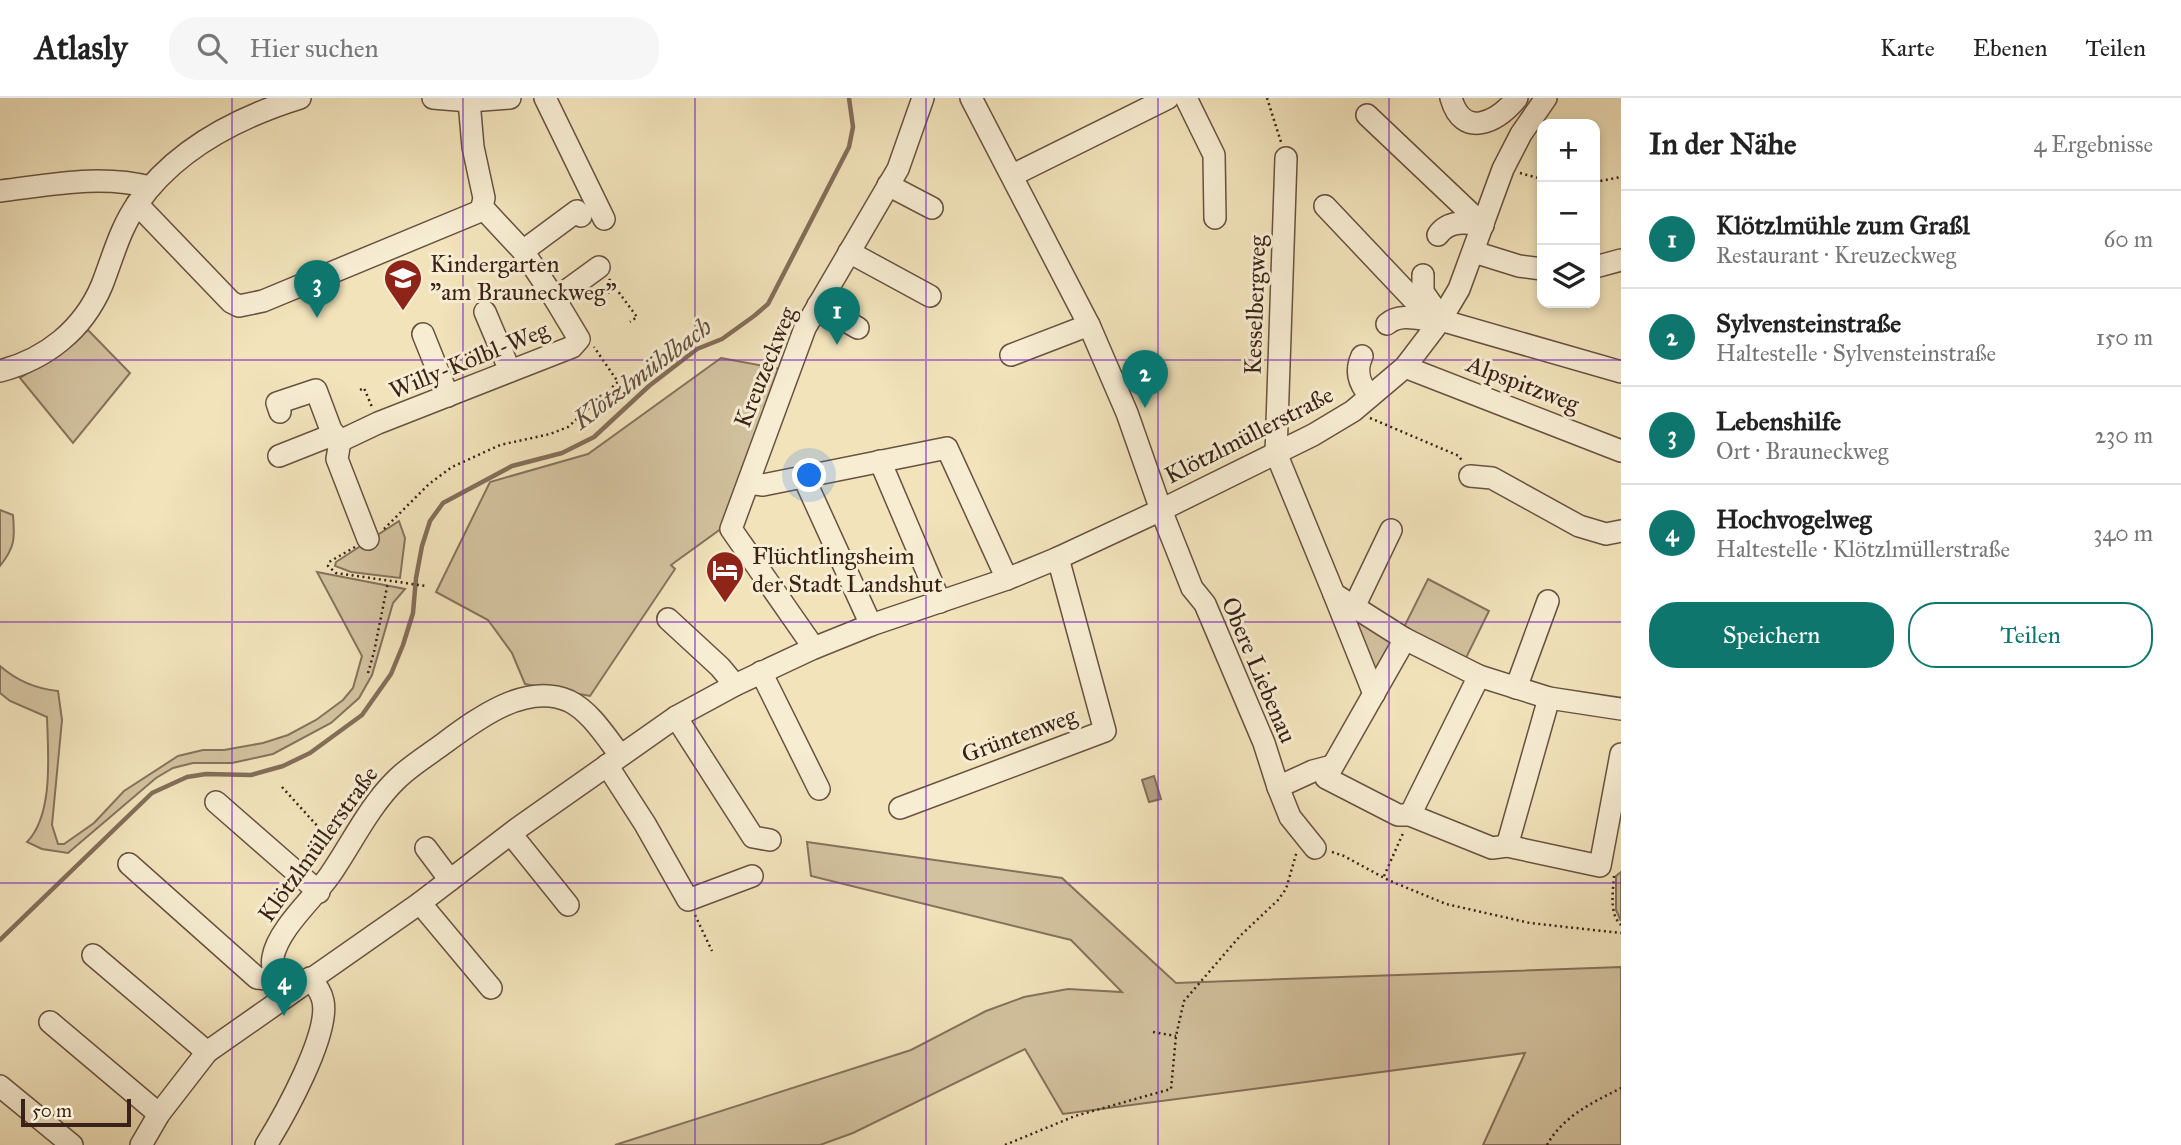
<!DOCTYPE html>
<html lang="de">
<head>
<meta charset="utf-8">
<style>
  :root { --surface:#fff; --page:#f6f6f6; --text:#222; --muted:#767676; --line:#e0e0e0; --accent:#0f766e }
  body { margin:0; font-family:"IM FELL Great Primer",serif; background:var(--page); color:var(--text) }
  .controls { position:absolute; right:21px; top:21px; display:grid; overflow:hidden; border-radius:14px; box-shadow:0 4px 10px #0003 }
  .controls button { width:63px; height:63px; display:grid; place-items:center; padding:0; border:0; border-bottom:2px solid var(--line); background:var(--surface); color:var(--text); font:35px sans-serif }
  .scale { position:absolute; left:21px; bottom:18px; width:110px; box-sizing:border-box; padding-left:7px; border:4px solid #3a2218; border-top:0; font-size:19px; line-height:24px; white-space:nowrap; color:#3a2218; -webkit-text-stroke:5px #f7edd3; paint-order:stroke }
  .you { position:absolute; left:810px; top:378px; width:24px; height:24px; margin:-18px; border:5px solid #fff; border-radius:50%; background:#1a73e8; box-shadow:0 0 0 10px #1a73e833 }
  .badge { display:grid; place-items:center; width:46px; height:46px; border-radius:50%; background:var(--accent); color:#fff; font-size:23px; font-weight:700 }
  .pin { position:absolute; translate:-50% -58px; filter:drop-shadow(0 2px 4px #0008) }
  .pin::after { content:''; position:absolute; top:37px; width:24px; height:21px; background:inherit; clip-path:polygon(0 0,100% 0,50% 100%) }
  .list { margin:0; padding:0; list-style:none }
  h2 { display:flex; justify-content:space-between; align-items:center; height:91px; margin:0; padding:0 28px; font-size:30px }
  h2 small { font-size:23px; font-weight:400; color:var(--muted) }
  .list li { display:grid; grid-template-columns:46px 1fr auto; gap:21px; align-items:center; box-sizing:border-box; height:98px; padding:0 28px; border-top:2px solid var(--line) }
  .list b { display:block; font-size:26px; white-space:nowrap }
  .list p { margin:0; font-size:23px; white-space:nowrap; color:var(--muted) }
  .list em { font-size:23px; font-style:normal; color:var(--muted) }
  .actions { display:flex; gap:14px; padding:21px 28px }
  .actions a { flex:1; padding:16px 0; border:2px solid var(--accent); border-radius:28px; text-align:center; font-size:24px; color:var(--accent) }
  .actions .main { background:var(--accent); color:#fff }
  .icon { flex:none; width:38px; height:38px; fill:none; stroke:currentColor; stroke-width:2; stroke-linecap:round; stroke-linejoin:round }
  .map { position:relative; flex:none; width:1621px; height:1047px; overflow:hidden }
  header { display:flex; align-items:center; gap:42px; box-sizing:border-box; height:98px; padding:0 35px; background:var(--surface); border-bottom:2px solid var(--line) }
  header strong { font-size:33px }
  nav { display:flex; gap:38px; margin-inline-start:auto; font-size:24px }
  .search { width:490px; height:63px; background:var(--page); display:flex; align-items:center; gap:18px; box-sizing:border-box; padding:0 24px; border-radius:28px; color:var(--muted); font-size:26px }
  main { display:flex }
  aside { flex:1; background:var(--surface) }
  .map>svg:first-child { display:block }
  .green { fill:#d3c29f; stroke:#86725c; stroke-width:2 }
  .water { fill:#b3a184; stroke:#836e59; stroke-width:2 }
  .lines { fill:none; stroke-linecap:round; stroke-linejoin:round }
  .stream { stroke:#836e59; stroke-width:4.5 }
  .minor-casing { stroke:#685241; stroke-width:24 }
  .path { stroke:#3a2218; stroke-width:2.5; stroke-dasharray:2 3.5; stroke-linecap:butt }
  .minor { stroke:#f7edd3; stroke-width:21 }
  .grid { fill:none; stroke:#7b2cbf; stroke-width:2; stroke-opacity:0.55 }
  .labels { text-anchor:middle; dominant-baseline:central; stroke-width:6; stroke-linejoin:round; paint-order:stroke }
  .poi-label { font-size:24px; fill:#3a2218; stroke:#f7edd3; text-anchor:start }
  .street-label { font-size:24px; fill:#3a2218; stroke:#f7edd3 }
  .water-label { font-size:26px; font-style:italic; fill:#644e3e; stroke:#f7edd3 }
</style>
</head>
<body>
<header>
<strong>Atlasly</strong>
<div class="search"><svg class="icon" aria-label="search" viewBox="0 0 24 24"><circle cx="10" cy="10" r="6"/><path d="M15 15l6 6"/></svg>Hier suchen</div>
<nav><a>Karte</a><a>Ebenen</a><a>Teilen</a></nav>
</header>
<main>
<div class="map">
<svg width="1621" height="1047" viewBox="0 0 1621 1047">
  <rect width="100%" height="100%" fill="#f2e3bb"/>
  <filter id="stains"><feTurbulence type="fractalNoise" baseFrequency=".00286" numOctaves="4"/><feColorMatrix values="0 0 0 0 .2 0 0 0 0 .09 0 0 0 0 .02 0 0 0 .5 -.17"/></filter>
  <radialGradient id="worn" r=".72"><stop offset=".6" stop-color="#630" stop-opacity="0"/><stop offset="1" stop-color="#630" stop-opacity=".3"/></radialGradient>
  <g class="green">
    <path d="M88 232 130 275 73 345 20 280 63 253Z"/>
    <path d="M721 260 780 271 722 430 671 467 675 471 590 598 525 586 512 555 488 522 436 494 490 384 588 356Z"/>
    <path d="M0 412 13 417C15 441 15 449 0 468Z"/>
    <path d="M399 423 405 440 400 480 351 474 335 468 336 464Z"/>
    <path d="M317 474 405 491 393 505 372 577 359 600 331 625 273 656 232 665H193L173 670 156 680 68 755 42 751 27 744C54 716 48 655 47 619L10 603 0 595V568C16 582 37 591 58 593L62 622 52 727 58 746H64L94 725 124 693 178 658 203 652H224L263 645 288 637 316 622 343 602 353 590 362 558Z"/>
    <path d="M1428 481 1489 513 1464 564 1403 531Z"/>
    <path d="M1354 520 1390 544V549L1374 573Z"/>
    <path d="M807 744 1062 780 1176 885 1621 869V1047H1483L1525 955 1063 1016 1025 951 853 1035 820 1047H615L911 952 986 913 1024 899 1068 891 1122 894 1071 842 811 778Z"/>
    <path d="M1621 774V823L1616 812V778Z"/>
  </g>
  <path class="water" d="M1154 678 1161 701 1149 704 1142 682Z"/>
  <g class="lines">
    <path class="stream" d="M0 842 152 695 187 679 206 676 251 677 283 668 310 655 362 617 391 576 403 547 413 515 416 480 422 448 430 423 443 405 512 368 562 355 594 339 649 288 697 251 722 241 754 218 768 206 849 49 853 29 849 0"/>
    <defs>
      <g id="minor">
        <path d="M433 0 469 3 510 0"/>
        <path d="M545 0 604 121"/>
        <path d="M971 0 1089 227 1127 315 1161 412 1192 490 1205 506 1264 645 1278 689 1290 719 1315 750"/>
        <path d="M1186 0 1214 57 1215 120"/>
        <path d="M1451 0C1463 42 1497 24 1517 0"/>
        <path d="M1367 17 1483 127"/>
        <path d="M1286 60 1276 355 1334 496 1405 541 1479 578 1549 600 1621 611"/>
        <path d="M1013 77 1168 0"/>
        <path d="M888 87 932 110"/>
        <path d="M0 93C50 87 100 76 150 89"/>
        <path d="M137 106 231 204 239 208 263 203 478 114 482 109 484 100 473 49 469 3"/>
        <path d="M1325 108 1430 219 1621 274"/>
        <path d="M1438 137C1448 122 1467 124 1483 127"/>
        <path d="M523 153 577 113 581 118"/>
        <path d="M849 154 930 198"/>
        <path d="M1474 154 1519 168 1542 171"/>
        <path d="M1595 169 1621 162"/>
        <path d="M1423 177V194L1437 214"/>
        <path d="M555 201 599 169"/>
        <path d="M818 207 858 230"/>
        <path d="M485 214 510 273"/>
        <path d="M1387 226C1401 214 1421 222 1438 223"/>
        <path d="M423 236 448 298"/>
        <path d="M1011 257 1089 227"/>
        <path d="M1362 258C1355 273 1359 286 1370 298"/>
        <path d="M1405 269 1621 353"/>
        <path d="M0 273C46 261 83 232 102 187 113 159 120 130 138 105 176 51 239 19 300 0"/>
        <path d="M280 314 277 305 316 292 331 332 340 343 378 325 572 249 579 241 555 201 523 153 482 109"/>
        <path d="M279 358 327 339 340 343 337 361 368 441"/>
        <path d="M880 363 940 504"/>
        <path d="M1470 378 1492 380 1579 428 1606 436 1621 433"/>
        <path d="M804 380 871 527"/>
        <path d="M749 385 763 387 947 350 1007 481"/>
        <path d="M1334 496 1374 596"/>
        <path d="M1354 509 1391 432"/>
        <path d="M668 521 720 569 735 587"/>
        <path d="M1405 541 1326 680 1398 717H1410L1492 750 1507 748 1600 768 1621 656"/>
        <path d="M814 550 731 431 805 230 898 71 923 0"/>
        <path d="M761 574 819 691"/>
        <path d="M1516 590 1548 503"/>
        <path d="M676 619 753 739 770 742"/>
        <path d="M607 667 645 726 688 802 752 778"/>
        <path d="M1278 689 1313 673 1332 668"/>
        <path d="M216 704 319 794"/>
        <path d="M900 710 1105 633 1058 460"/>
        <path d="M1410 717 1479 578"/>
        <path d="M511 736 568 807"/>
        <path d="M1507 748 1549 600"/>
        <path d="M426 750 450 782"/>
        <path d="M129 766 257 880 277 882"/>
        <path d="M420 805 491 890"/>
        <path d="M93 857 207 954"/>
        <path d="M289 896C280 885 270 874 273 859 278 831 314 800 330 777 352 745 369 708 397 681 409 669 425 659 439 649 473 624 524 583 569 603 590 613 606 639 620 657"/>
        <path d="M50 924 159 1016"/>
        <path d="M0 988 72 1047"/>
        <path d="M141 1047 159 1016 207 954 420 805 518 730 676 619 735 587 814 550 871 527 1007 481 1058 460 1161 412 1313 337 1353 313 1405 269 1440 223 1459 191 1503 71 1521 36 1546 0"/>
        <path d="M266 1047C284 1018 330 936 323 903 321 893 316 888 310 880"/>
      </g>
    </defs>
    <use href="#minor" class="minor-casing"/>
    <g class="path">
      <path d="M1267 0 1281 44"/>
      <path d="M1520 75 1542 81"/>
      <path d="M1595 84 1621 79"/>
      <path d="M609 181 637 219 630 224"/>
      <path d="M608 195 615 190"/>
      <path d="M360 292 364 290 372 309"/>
      <path d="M1370 320 1459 358 1462 363"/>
      <path d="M384 431 429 386 452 369 500 347 550 336 568 329 618 284 594 249"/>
      <path d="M355 449 329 464 328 468 336 475 426 488"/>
      <path d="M368 575 374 554 388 484"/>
      <path d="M282 689 330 742"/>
      <path d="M1332 754 1344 758 1388 782 1446 806 1530 825 1621 835"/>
      <path d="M1384 778 1404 733"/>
      <path d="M1614 778C1613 794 1609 816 1621 827"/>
      <path d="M695 817 712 853"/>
      <path d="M1153 934 1176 938"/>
      <path d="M1005 1047 1075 1018 1171 991 1176 938 1184 903 1240 838 1278 802 1286 791 1297 753"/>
      <path d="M1547 1047C1563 1018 1592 1005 1621 990"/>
    </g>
    <use href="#minor" class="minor"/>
  </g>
  <path class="grid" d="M232 0V1047M463 0V1047M695 0V1047M926 0V1047M1158 0V1047M1389 0V1047M0 262H1621M0 524H1621M0 785H1621"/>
  <defs>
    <symbol id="school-pin" viewBox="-11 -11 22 30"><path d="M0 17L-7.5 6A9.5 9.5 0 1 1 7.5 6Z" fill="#8f2418" stroke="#f7edd3"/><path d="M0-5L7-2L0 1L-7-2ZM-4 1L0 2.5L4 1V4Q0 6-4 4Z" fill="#fff"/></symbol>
    <symbol id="hotel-pin" viewBox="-11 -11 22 30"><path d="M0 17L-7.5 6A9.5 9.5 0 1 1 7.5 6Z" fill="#8f2418" stroke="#f7edd3"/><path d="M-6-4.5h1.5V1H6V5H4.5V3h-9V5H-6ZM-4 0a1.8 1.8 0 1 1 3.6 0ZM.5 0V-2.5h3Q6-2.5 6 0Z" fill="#fff"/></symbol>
  </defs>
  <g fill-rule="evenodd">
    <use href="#school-pin" x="381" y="158" width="44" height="60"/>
    <use href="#hotel-pin" x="703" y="450" width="44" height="60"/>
  </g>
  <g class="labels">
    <g class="poi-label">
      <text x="430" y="166">Kindergarten<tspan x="430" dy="28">"am Brauneckweg"</tspan></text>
      <text x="752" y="458">Flüchtlingsheim<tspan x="752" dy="28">der Stadt Landshut</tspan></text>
    </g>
    <g class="street-label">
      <text transform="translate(1255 207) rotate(-88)">Kesselbergweg</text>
      <text transform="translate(469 262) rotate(-22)">Willy-Kölbl-Weg</text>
      <text transform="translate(765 269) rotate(-68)">Kreuzeckweg</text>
      <text transform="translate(1523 286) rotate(21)">Alpspitzweg</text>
      <text transform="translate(1249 337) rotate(-27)">Klötzlmüllerstraße</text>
      <text transform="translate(1259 572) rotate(67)">Obere Liebenau</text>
      <text transform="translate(1019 637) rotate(-20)">Grüntenweg</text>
      <text transform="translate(318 746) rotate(-54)">Klötzlmüllerstraße</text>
    </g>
    <g class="water-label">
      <text transform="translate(642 275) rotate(-37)">Klötzlmühlbach</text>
    </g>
  </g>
  <rect width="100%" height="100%" filter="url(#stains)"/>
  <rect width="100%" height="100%" fill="url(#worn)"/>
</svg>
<div class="controls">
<button>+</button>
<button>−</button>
<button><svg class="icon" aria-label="layers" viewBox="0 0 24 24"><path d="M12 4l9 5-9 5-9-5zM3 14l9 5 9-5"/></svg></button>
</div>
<div class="scale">50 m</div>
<div class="you"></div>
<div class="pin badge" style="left:837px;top:247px">1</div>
<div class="pin badge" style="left:1145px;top:310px">2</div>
<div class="pin badge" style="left:317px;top:220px">3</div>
<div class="pin badge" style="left:284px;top:918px">4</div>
</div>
<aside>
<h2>In der Nähe<small>4 Ergebnisse</small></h2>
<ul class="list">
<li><span class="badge">1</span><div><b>Klötzlmühle zum Graßl</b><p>Restaurant · Kreuzeckweg</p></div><em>60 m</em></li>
<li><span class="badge">2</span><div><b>Sylvensteinstraße</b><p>Haltestelle · Sylvensteinstraße</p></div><em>150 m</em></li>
<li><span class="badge">3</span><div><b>Lebenshilfe</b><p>Ort · Brauneckweg</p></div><em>230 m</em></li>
<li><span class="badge">4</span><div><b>Hochvogelweg</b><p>Haltestelle · Klötzlmüllerstraße</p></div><em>340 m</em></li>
</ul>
<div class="actions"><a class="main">Speichern</a><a>Teilen</a></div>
</aside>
</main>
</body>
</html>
